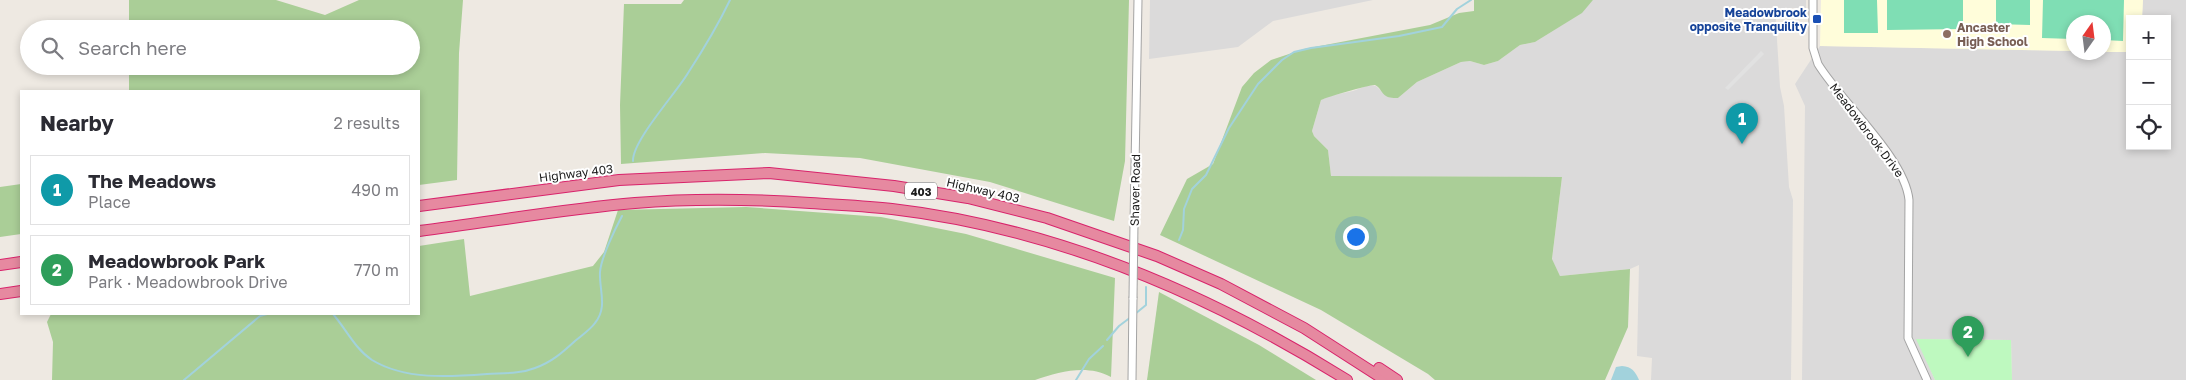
<!DOCTYPE html>
<html lang="en">
<head>
<meta charset="utf-8">
<style>
  :root { --surface:#fff; --page:#f7f7f7; --text:#2b2b33; --muted:#7c7c81; --line:#e1e1e2; --accent:#1a73e8 }
  body { margin:0; font-family:"Golos Text",sans-serif; background:var(--page); color:var(--text) }
  .controls { position:absolute; right:15px; top:15px; display:grid; overflow:hidden; border-radius:0px; box-shadow:0 2px 8px #0003 }
  .controls button { width:45px; height:45px; display:grid; place-items:center; padding:0; border:0; border-bottom:1px solid var(--line); background:var(--surface); color:var(--text); font:25px sans-serif }
  .compass { position:absolute; left:2066px; top:15px; width:45px; height:45px; border-radius:50%; background:var(--surface); box-shadow:0 2px 8px #0003; rotate:14deg }
  .you { position:absolute; left:1355px; top:236px; width:18px; height:18px; margin:-12px; border:4px solid #fff; border-radius:50%; background:#1a73e8; box-shadow:0 0 0 8px #1a73e833 }
  .badge { display:grid; place-items:center; width:32px; height:32px; border-radius:50%; background:var(--accent); color:#fff; font-size:16px; font-weight:700 }
  .pin { position:absolute; translate:-50% -41px; filter:drop-shadow(0 1px 2px #0008) }
  .pin::after { content:''; position:absolute; top:26px; width:18px; height:15px; background:inherit; clip-path:polygon(0 0,100% 0,50% 100%) }
  .list { margin:0; padding:0; list-style:none }
  h2 { display:flex; justify-content:space-between; align-items:center; height:65px; margin:0; padding:0 20px; font-size:21px }
  h2 small { font-size:16px; font-weight:400; color:var(--muted) }
  .list li { display:grid; grid-template-columns:32px 1fr auto; gap:15px; align-items:center; box-sizing:border-box; height:70px; margin:0 10px 10px; padding:0 10px; border:1px solid var(--line); border-radius:0px }
  .list b { display:block; font-size:19px; white-space:nowrap }
  .list p { margin:0; font-size:16px; white-space:nowrap; color:var(--muted) }
  .list em { font-size:16px; font-style:normal; color:var(--muted) }
  .icon { flex:none; width:28px; height:28px; fill:none; stroke:currentColor; stroke-width:2; stroke-linecap:round; stroke-linejoin:round }
  .map { position:relative; flex:none; width:2186px; height:380px; overflow:hidden }
  .search { position:absolute; background:var(--surface); box-shadow:0 2px 8px #0003; left:20px; top:20px; width:400px; height:55px; display:flex; align-items:center; gap:12px; box-sizing:border-box; padding:0 18px; border-radius:28px; color:var(--muted); font-size:19px }
  .panel { position:absolute; background:var(--surface); box-shadow:0 2px 8px #0003; left:20px; top:90px; width:400px; height:225px; border-radius:0px }
  .map>svg:first-child { display:block }
  .residential { fill:#dbdada }
  .education { fill:#fffdda }
  .forest { fill:#aace97 }
  .park { fill:#bef9bf }
  .pitch { fill:#7fdeb4 }
  .parking { fill:#e1e1e1 }
  .water { fill:#a2d2dc }
  .lines { fill:none; stroke-linecap:round; stroke-linejoin:round }
  .stream { stroke:#a2d2dc; stroke-width:2 }
  .tertiary-casing { stroke:#a4a4a4; stroke-width:9 }
  .motorway-casing { stroke:#d8236b; stroke-width:12 }
  .tertiary { stroke:#fff; stroke-width:7 }
  .motorway { stroke:#e689a0; stroke-width:10 }
  .tertiary-bridge-casing { stroke:#a4a4a4; stroke-width:9; stroke-linecap:butt }
  .tertiary-bridge { stroke:#fff; stroke-width:7 }
  .transit-dot { fill:#1a4fb4; stroke:#fff; stroke-width:2 }
  .education-dot { fill:#8d6e63; stroke:#fff; stroke-width:2 }
  .labels { text-anchor:middle; dominant-baseline:central; stroke-width:4; stroke-linejoin:round; paint-order:stroke }
  .shield { fill:#fff; stroke:#616161; stroke-width:1 }
  .shield-label { font-size:11px; font-weight:bold; fill:#1d1d1d }
  .transit-label { font-size:12px; font-weight:bold; fill:#164399; stroke:#fff; text-anchor:end }
  .education-label { font-size:12px; font-weight:bold; fill:#785e54; stroke:#fff; text-anchor:start }
  .street-label { font-size:12px; fill:#1d1d1d; stroke:#fff }
</style>
</head>
<body>
<div class="map">
<svg width="2186" height="380" viewBox="0 0 2186 380">
  <rect width="100%" height="100%" fill="#eee9e2"/>
  <g class="residential">
    <path d="M1150 0H1373L1273 21 1238 47 1149 59Z"/>
    <path d="M1593 0H1806V8H1775L1780 87 1784 106 1789 187 1793 200 1791 380H1651L1652 358 1637 356 1639 265 1630 269 1560 276 1552 260 1562 177 1331 176 1328 150 1314 136 1312 131 1321 100 1329 96 1353 91 1369 85 1376 86 1387 96 1398 98 1417 82 1461 62 1470 61 1484 65 1498 61 1520 45 1535 42 1581 13Z"/>
    <path d="M2143 0H2186V380H2012L2011 340 1917 339 1935 380H1802L1805 106 1795 84 1820 46 2130 52V146H2167V19H2142Z"/>
  </g>
  <path class="education" d="M1821 0H2143L2142 19H2130V52H2104V22H2074L2073 51 1820 46Z"/>
  <g class="forest">
    <path d="M129 0H276L325 15 359 0H463L459 53 457 180 419 185V91H129V66H411V29H129Z"/>
    <path d="M684 0H1129L1125 161 1114 221 990 182 860 158 765 153 621 164 620 105 624 4H681Z"/>
    <path d="M1474 0H1593L1582 13 1535 42 1520 45 1498 61 1484 65 1470 61 1461 62 1417 82 1398 98C1395 98 1389 98 1386 96 1382 94 1380 87 1375 85 1371 84 1327 97 1321 100L1312 131 1314 136 1328 150 1331 176 1562 177 1552 259 1560 276 1630 269 1628 327 1605 380H1435L1428 374 1321 310 1160 235 1187 179 1213 164 1242 87 1254 73 1271 60 1304 49 1430 25 1459 13 1474 11Z"/>
    <path d="M21 184V234L0 237V187Z"/>
    <path d="M746 207 881 217 966 234 1115 278 1111 377C1086 364 1060 372 1035 380H52L53 342 47 322 51 314H419V246L464 239 470 296 593 266 604 252 618 210Z"/>
    <path d="M1159 292 1259 345 1316 380H1147Z"/>
  </g>
  <path class="park" d="M1916 339 2011 340 2012 380H1935Z"/>
  <g class="pitch">
    <path d="M1844 0H1877L1878 33H1844Z"/>
    <path d="M1887 0H1963V29L1887 30Z"/>
    <path d="M1996 0H2030V25L1996 24Z"/>
    <path d="M2043 0H2124L2123 41 2104 40V22H2074L2073 39 2042 38Z"/>
  </g>
  <path class="parking" d="M1761 51 1764 54 1728 90 1725 88Z"/>
  <path class="water" d="M1622 366C1632 367 1635 371 1639 380H1611L1616 367Z"/>
  <g class="lines">
    <g class="stream">
      <path d="M633 161C632 141 677 92 688 73 703 50 718 25 730 0"/>
      <path d="M1179 240 1183 230 1184 209 1192 189 1206 175 1229 128 1258 84 1282 60 1294 52 1311 48 1399 36 1442 27 1457 9 1471 0"/>
      <path d="M333 314C346 329 355 349 372 360 405 380 449 377 487 374 503 373 520 374 535 368 552 362 563 352 575 341 582 335 590 330 595 323 608 307 599 290 600 272 601 258 615 229 622 216"/>
      <path d="M1135 314 1146 305V287"/>
      <path d="M1107 340 1119 326 1131 317"/>
      <path d="M184 380 260 316 267 314"/>
      <path d="M1076 380 1089 359 1103 346"/>
    </g>
    <defs>
      <g id="tertiary">
        <path d="M1813 0V48L1818 64C1841 102 1905 158 1909 200L1908 338 1927 380"/>
        <path d="M1134 223 1138 0"/>
        <path d="M1132 380 1133 298"/>
      </g>
      <g id="motorway">
        <path d="M419 206 619 180 769 173 894 186 968 198 1047 218 1157 256 1221 284 1304 328 1385 380"/>
        <path d="M419 231C491 222 563 209 635 203 694 198 752 199 810 203 837 205 865 206 892 209 1055 228 1209 294 1347 380"/>
        <path d="M0 265 21 262"/>
        <path d="M0 294 21 291"/>
        <path d="M1379 368 1397 380"/>
      </g>
    </defs>
    <use href="#tertiary" class="tertiary-casing"/>
    <use href="#motorway" class="motorway-casing"/>
    <use href="#tertiary" class="tertiary"/>
    <use href="#motorway" class="motorway"/>
    <defs>
      <path id="tertiary-bridge" d="M1133 298 1134 223"/>
    </defs>
    <use href="#tertiary-bridge" class="tertiary-bridge-casing"/>
    <use href="#tertiary-bridge" class="tertiary-bridge"/>
  </g>
  <rect class="transit-dot" x="1812" y="14" width="10" height="10" rx="2.5"/>
  <circle class="education-dot" cx="1947" cy="34" r="5"/>
  <g class="labels">
    <rect class="shield" x="905" y="182.5" width="32" height="17" rx="4"/>
    <g class="shield-label">
      <text x="921" y="191">403</text>
    </g>
    <g class="transit-label">
      <text x="1807" y="12">Meadowbrook<tspan x="1807" dy="14">opposite Tranquility</tspan></text>
    </g>
    <g class="education-label">
      <text x="1957" y="27">Ancaster<tspan x="1957" dy="14">High School</tspan></text>
    </g>
    <g class="street-label">
      <text transform="translate(1867 130) rotate(53)">Meadowbrook Drive</text>
      <text transform="translate(576 173) rotate(-7)">Highway 403</text>
      <text transform="translate(983 190) rotate(13)">Highway 403</text>
      <text transform="translate(1135 190) rotate(-89)">Shaver Road</text>
    </g>
  </g>
</svg>
<div class="controls">
<button>+</button>
<button>−</button>
<button><svg class="icon" aria-label="locate" viewBox="0 0 24 24"><circle cx="12" cy="12" r="6"/><path d="M12 2v4M12 18v4M2 12h4M18 12h4"/></svg></button>
</div>
<svg class="compass" viewBox="-18 -18 36 36"><path d="M0-13l5 13h-10z" fill="#e53935"/><path d="M0 13l5-13h-10z" fill="#7c7c81"/></svg>
<div class="you"></div>
<div class="pin badge" style="left:1742px;top:144px;background:#0f9aa8">1</div>
<div class="pin badge" style="left:1968px;top:357px;background:#2e9e5b">2</div>
<div class="search"><svg class="icon" aria-label="search" viewBox="0 0 24 24"><circle cx="10" cy="10" r="6"/><path d="M15 15l6 6"/></svg>Search here</div>
<section class="panel">
<h2>Nearby<small>2 results</small></h2>
<ul class="list">
<li><span class="badge" style="background:#0f9aa8">1</span><div><b>The Meadows</b><p>Place</p></div><em>490 m</em></li>
<li><span class="badge" style="background:#2e9e5b">2</span><div><b>Meadowbrook Park</b><p>Park · Meadowbrook Drive</p></div><em>770 m</em></li>
</ul>
</section>
</div>
</body>
</html>
